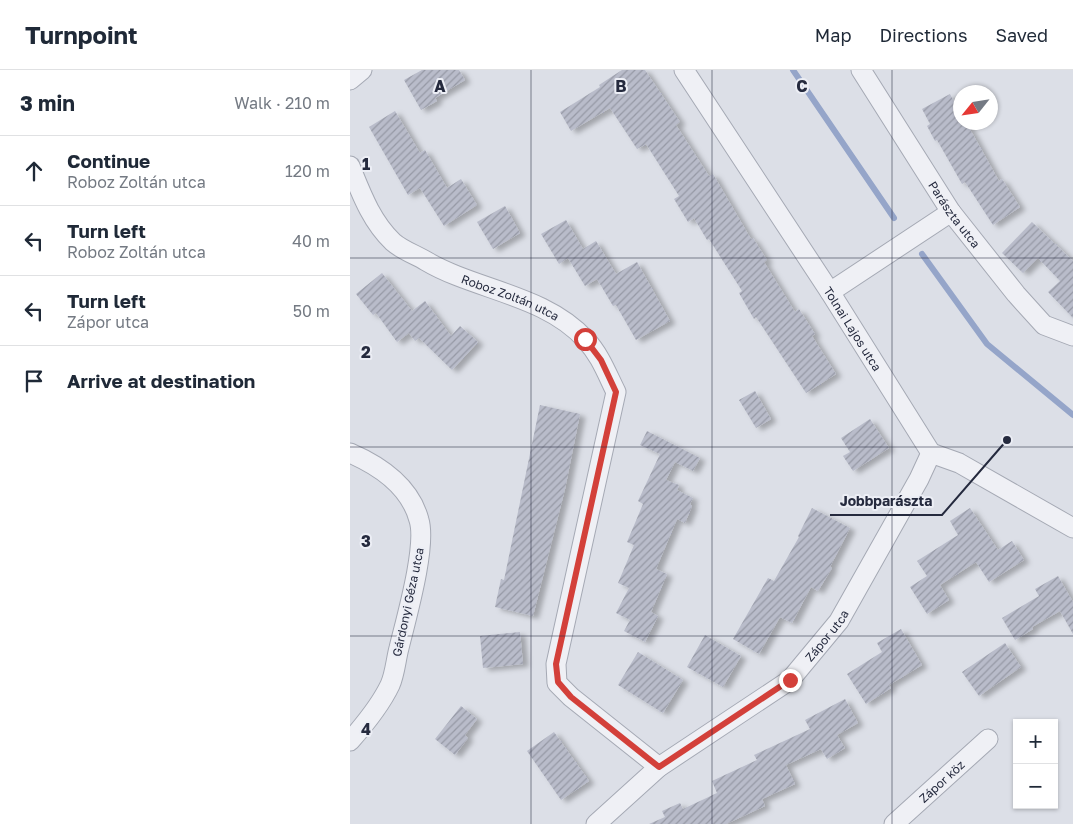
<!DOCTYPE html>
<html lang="en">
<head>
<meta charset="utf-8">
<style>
  :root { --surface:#fff; --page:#f2f2f3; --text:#1f2937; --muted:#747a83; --line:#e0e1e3 }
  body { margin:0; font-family:"Golos Text",sans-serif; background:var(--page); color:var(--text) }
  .controls { position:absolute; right:15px; bottom:15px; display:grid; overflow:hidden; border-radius:0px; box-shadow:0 1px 4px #0004 }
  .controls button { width:45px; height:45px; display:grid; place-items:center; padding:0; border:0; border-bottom:1px solid var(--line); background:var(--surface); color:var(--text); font:25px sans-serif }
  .compass { position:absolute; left:603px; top:15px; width:45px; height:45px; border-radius:50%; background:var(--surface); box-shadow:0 1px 4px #0004; rotate:240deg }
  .stop { position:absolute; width:15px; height:15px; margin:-11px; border:4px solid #d3403a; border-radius:50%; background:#fff }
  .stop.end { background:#d3403a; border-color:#fff; box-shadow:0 1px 5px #0008 }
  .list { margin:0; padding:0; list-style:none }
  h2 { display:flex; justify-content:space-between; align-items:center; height:65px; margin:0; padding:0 20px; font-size:21px }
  h2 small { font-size:16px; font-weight:400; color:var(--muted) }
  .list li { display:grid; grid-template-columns:32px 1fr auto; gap:15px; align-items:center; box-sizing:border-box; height:70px; padding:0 20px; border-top:1px solid var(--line) }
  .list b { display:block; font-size:19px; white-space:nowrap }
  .list p { margin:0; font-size:16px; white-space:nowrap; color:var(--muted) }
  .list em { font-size:16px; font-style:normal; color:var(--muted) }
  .icon { flex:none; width:28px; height:28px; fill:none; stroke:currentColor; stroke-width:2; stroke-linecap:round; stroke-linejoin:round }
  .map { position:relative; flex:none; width:723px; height:754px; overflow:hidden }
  header { display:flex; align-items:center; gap:30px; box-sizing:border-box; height:70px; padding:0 25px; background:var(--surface); border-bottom:1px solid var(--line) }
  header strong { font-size:24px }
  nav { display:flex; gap:28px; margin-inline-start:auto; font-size:18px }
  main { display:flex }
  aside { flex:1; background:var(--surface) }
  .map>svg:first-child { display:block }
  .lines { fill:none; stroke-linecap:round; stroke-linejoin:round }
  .stream { stroke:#95a5c9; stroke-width:6 }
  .building { fill:url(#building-hatch); filter:url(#shadow) }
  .street-casing { stroke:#a5a9b4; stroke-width:21 }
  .street { stroke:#eff0f5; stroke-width:19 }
  .route { stroke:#d3403a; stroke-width:6 }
  .grid { fill:none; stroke:#252a3e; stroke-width:1; stroke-opacity:0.55 }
  .labels { text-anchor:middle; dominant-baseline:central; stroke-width:4; stroke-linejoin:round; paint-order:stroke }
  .street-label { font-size:12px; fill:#252a3e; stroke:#eceef5 }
  .grid-label { font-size:16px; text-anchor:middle; font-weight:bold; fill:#252a3e; stroke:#eceef5; stroke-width:4; stroke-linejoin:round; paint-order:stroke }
  .leader { fill:none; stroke:#252a3e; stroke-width:2 }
  .callout-dot { fill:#252a3e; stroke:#eceef5; stroke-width:2 }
  .callout-label { font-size:14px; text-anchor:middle; font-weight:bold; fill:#252a3e; stroke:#eceef5; stroke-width:4; stroke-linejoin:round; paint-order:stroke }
</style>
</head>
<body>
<header>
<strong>Turnpoint</strong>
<nav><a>Map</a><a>Directions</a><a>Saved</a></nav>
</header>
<main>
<aside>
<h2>3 min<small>Walk · 210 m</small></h2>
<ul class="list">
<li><svg class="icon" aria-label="ahead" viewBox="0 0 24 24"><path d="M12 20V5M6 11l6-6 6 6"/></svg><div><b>Continue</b><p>Roboz Zoltán utca</p></div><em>120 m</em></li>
<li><svg class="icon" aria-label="left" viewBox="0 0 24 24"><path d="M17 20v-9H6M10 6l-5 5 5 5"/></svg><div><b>Turn left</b><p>Roboz Zoltán utca</p></div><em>40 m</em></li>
<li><svg class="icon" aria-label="left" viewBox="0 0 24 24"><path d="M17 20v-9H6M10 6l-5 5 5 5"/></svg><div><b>Turn left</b><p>Zápor utca</p></div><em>50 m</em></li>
<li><svg class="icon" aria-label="arrive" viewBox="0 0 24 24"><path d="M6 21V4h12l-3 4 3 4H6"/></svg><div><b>Arrive at destination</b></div></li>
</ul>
</aside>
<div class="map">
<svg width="723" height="754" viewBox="0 0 723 754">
  <defs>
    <pattern id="building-hatch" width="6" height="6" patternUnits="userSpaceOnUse" patternTransform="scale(1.25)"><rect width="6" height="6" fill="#b9bcca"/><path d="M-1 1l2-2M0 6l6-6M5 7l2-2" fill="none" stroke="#9699a5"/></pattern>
    <filter id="shadow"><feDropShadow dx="5.5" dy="3" stdDeviation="2.5" flood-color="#0004"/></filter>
  </defs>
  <rect width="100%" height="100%" fill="#dcdfe7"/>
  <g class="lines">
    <g class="stream">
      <path d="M443 0 544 148"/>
      <path d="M572 184 637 274 723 345"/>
    </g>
  </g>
  <g class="building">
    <path d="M72 0H109L115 10 85 28 87 31 71 40 54 10Z"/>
    <path d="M272 0H295L330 52 326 55 359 106 363 104 401 169 403 168 417 190 414 192 445 242 449 239 465 264 462 266 486 304 456 323 406 247 404 249 389 223 392 221 359 169 357 170 344 148 338 152 324 129 329 126 296 74 287 79 260 38 221 61 210 42 250 17 249 15Z"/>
    <path d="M600 24 610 43V52H616L649 111 652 109 670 137 643 155 615 112 612 114 587 70 585 71 577 56 580 54 572 39Z"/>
    <path d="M45 41 70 83 75 80 97 118 111 109 127 135 94 156 70 118 58 125 19 57Z"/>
    <path d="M155 136 170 163 143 179 127 152Z"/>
    <path d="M216 150 233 179 246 171 266 204 287 192 320 251 286 270 266 235 263 236 247 209 235 216 218 188 209 194 191 164Z"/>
    <path d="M682 152 723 191V248L698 222 710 211 688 188 673 203 652 183Z"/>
    <path d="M32 203 62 241 75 231 101 266 110 256 128 272 102 300 69 268 65 271 59 263 47 272 26 243 23 245 6 224Z"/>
    <path d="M405 321 421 349 406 358 389 330Z"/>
    <path d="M190 335 230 344 215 419 183 546 145 537 151 509 154 510Z"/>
    <path d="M520 349 539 378 503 401 493 386 500 382 491 368Z"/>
    <path d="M297 361 350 388 343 401 325 392 316 410 329 415 327 420 343 428 340 434 342 436 335 453 327 449 306 499 317 504 301 542 308 546 295 572 274 561 280 550 266 543 279 518 268 513 284 475 277 472 293 434 288 431 310 384 290 375Z"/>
    <path d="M462 438 500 458 480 497 482 498 468 521 461 517 442 553 430 547 409 584 383 569 418 508 424 511 449 467 448 466Z"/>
    <path d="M620 438 648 480 662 471 674 490 639 512 626 492 590 515 599 530 577 544 560 517 577 506 567 491 608 465 600 451Z"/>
    <path d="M708 506 723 532V564L710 541 682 557 683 559 665 570 652 548 689 526 685 519Z"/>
    <path d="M551 559 572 595 539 615 541 618 516 634 497 604 532 582 527 573Z"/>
    <path d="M170 562 173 594 133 598 130 566Z"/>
    <path d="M355 565 391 586 373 617 337 597Z"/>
    <path d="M655 573 671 597 629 626 612 602Z"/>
    <path d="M288 582 333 610 313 643 268 615Z"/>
    <path d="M495 629 508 653 487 665 495 678 477 689 471 679 436 695 445 714 412 729 415 736 376 754H299L315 747 312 741 330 733 333 739 367 723 362 711 407 690 404 685 460 659 455 650Z"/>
    <path d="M111 636 127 649 115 665 118 668 105 685 85 669Z"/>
    <path d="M204 662 239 711 211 730 177 681Z"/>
  </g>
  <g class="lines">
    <defs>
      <g id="street">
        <path id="s1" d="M334 0 480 222 581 383 609 393 723 458"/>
        <path id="s2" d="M511 0 601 142 666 224 694 255 723 266"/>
        <path d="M0 10 12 0"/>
        <path id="s3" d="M0 96C11 123 21 151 43 172 52 180 66 185 76 191 125 220 196 225 236 270 250 285 257 304 266 322L206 594 207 613 221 627 309 697"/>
        <path d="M480 222 601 142"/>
        <path d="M0 383C30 396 60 416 69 450 77 476 56 549 49 578 46 589 45 604 40 615 30 636 15 654 0 671"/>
        <path id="s4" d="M246 754 309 697 440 610 489 551 569 409 581 383"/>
        <path id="s5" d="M544 754 638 669"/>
      </g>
    </defs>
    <use href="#street" class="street-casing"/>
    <use href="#street" class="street"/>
  </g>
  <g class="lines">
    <path class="route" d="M235 269 251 290 266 322 206 594 208 612 221 627 309 697 440 610"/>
  </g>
  <path class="grid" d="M181 0V754M362 0V754M542 0V754M0 188H723M0 377H723M0 566H723"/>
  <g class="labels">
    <g class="street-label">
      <text stroke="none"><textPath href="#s2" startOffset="172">Parászta utca</textPath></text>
      <text stroke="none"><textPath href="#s3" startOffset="218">Roboz Zoltán utca</textPath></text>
      <text stroke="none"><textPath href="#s1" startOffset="309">Tolnai Lajos utca</textPath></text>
      <text transform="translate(58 532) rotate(-78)">Gárdonyi Géza utca</text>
      <text stroke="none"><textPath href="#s4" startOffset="300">Zápor utca</textPath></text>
      <text stroke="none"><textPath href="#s5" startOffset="64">Zápor köz</textPath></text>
    </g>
  </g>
  <g class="grid-label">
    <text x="90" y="22">A</text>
    <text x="271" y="22">B</text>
    <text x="452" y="22">C</text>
    <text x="16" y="100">1</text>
    <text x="16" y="288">2</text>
    <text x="16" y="477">3</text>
    <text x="16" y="665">4</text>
  </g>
  <path class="leader" d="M657 370L592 445H480"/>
  <circle class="callout-dot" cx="657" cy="370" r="5"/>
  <g class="callout-label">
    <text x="536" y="436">Jobbparászta</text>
  </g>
</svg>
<div class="controls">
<button>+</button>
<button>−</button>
</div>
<svg class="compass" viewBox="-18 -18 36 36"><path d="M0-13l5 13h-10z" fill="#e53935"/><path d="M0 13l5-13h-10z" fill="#747a83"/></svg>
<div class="stop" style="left:235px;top:269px"></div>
<div class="stop end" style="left:440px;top:610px"></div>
</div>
</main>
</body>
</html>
